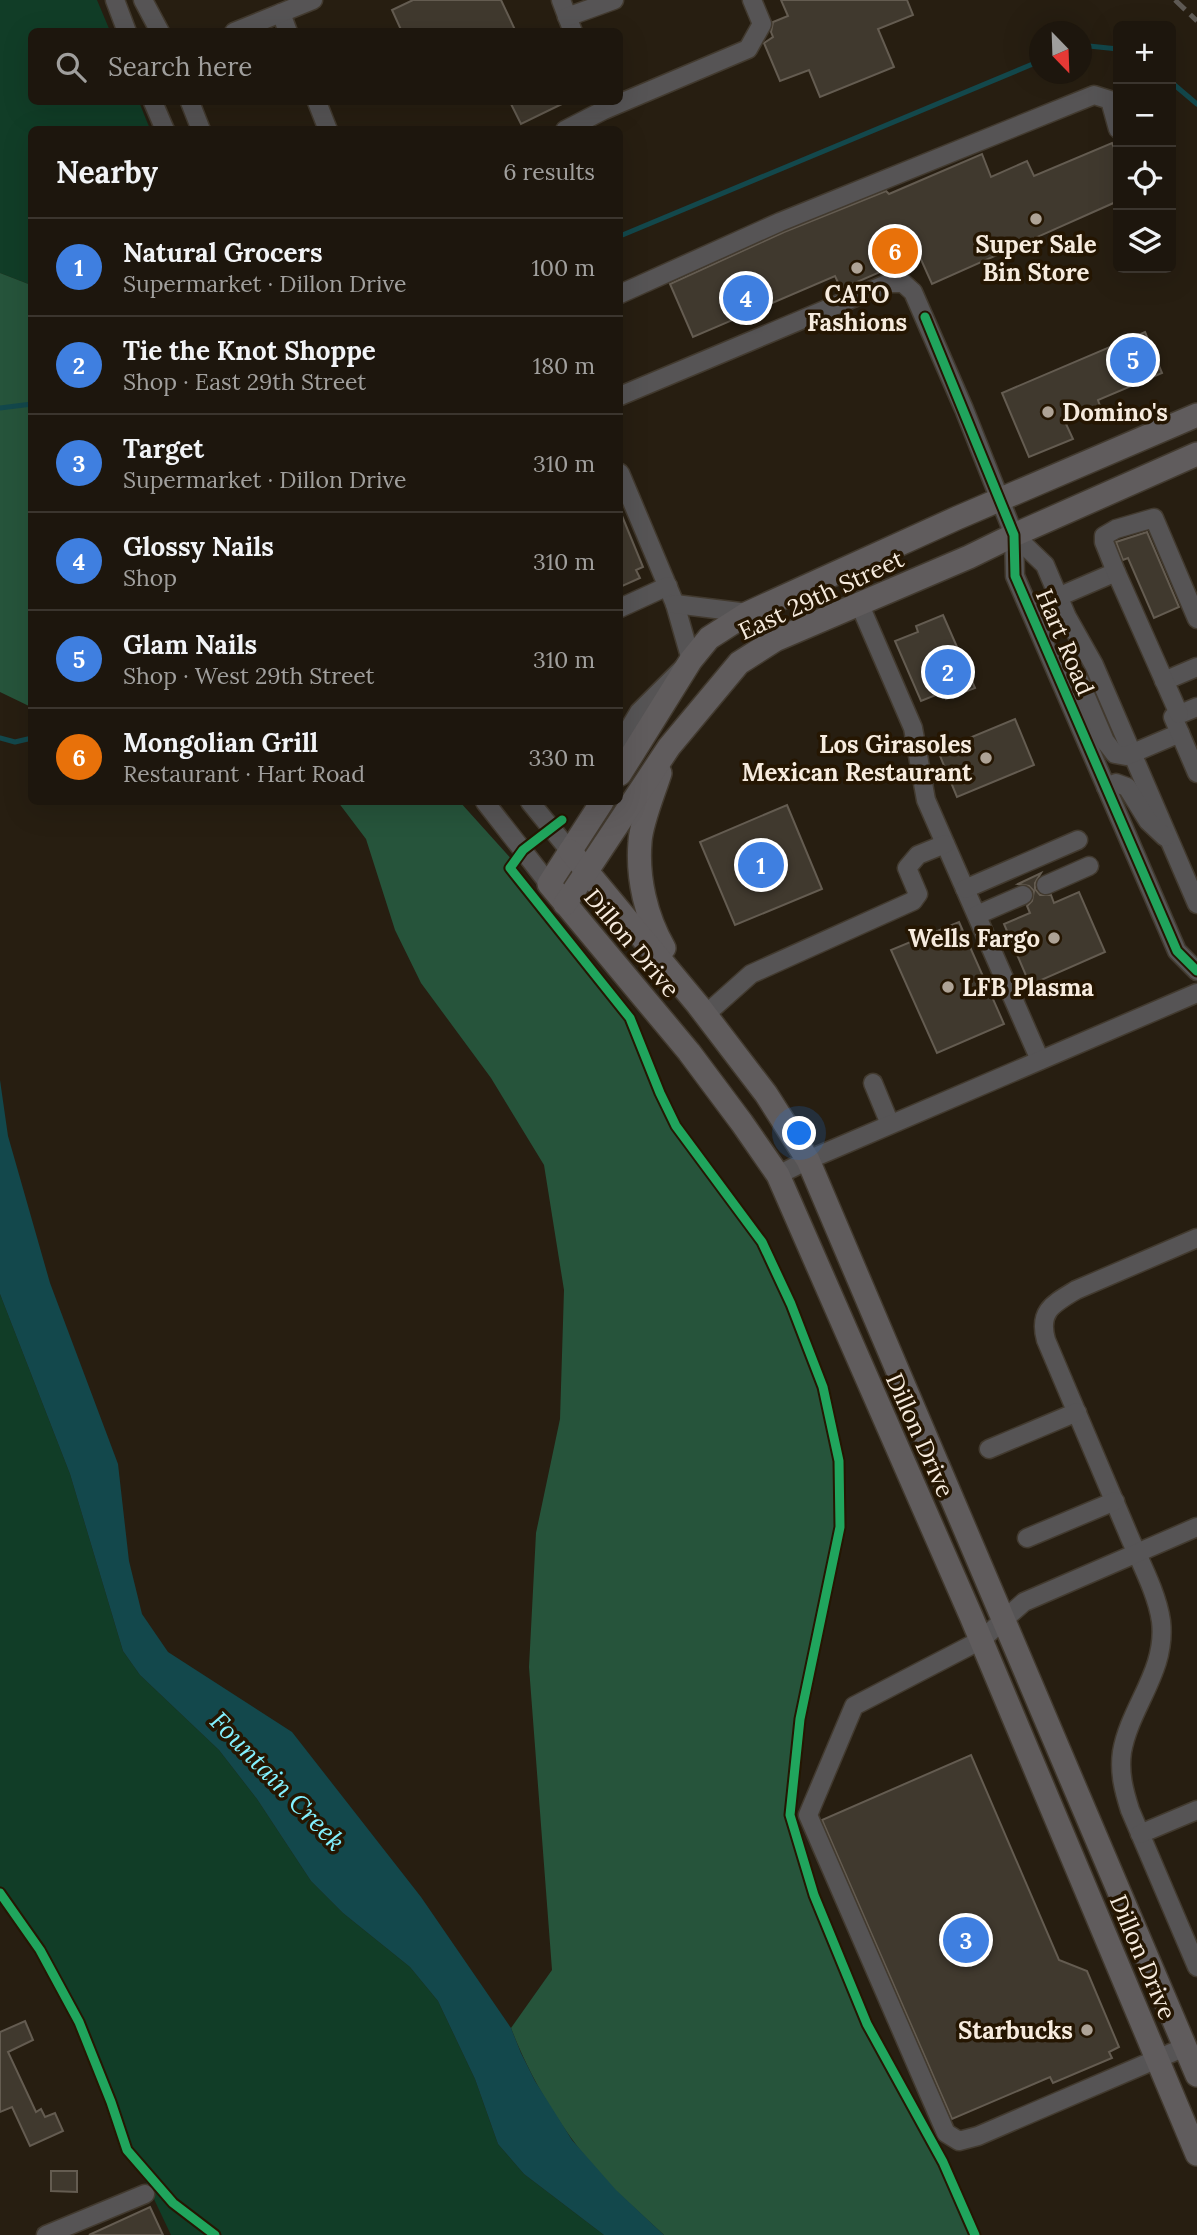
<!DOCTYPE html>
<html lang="en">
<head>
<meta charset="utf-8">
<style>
  :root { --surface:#1d160d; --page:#251f16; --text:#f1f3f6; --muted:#a09f9d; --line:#3b352e; --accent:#aea396 }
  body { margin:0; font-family:Lora,serif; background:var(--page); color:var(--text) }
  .controls { position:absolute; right:21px; top:21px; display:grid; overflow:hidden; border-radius:10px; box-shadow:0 7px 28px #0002 }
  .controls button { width:63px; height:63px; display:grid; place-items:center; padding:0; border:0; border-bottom:2px solid var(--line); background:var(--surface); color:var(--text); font:35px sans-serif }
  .compass { position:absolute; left:1029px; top:21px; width:63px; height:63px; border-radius:50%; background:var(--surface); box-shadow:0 7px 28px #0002; rotate:157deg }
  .you { position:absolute; left:800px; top:1134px; width:24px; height:24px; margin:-18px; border:5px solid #fff; border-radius:50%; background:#1a73e8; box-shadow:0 0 0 10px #1a73e833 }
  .badge { display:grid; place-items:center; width:46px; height:46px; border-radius:50%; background:var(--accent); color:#fff; font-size:23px; font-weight:700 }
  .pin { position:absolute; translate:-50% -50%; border:4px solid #fff; box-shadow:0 2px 7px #0006 }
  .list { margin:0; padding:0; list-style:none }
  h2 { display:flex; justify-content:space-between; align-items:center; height:91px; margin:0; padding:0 28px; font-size:30px }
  h2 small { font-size:23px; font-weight:400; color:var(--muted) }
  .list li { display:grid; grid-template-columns:46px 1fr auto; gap:21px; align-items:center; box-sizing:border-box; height:98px; padding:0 28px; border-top:2px solid var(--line) }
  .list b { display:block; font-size:26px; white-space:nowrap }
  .list p { margin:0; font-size:23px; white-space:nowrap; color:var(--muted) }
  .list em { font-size:23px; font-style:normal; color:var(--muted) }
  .icon { flex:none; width:38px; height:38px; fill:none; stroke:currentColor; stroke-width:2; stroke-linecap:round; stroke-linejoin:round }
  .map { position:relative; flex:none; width:1197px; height:2235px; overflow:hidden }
  .search { position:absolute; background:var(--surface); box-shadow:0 7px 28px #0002; left:28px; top:28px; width:595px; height:77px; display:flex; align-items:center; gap:18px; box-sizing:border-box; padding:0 24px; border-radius:10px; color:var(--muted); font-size:26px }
  .panel { position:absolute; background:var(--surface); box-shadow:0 7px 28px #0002; left:28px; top:126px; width:595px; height:679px; border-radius:10px }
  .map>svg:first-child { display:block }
  .green { fill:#113d27 }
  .forest { fill:#26543b }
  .water { fill:#13484c }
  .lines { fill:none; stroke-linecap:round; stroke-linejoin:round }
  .stream { stroke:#13484c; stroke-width:5 }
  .building { fill:#40392e; stroke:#645c51; stroke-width:2 }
  .minor-casing { stroke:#423a2f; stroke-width:21 }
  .major-casing { stroke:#423a2f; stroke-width:26 }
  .minor { stroke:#565455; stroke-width:18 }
  .major { stroke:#605c5d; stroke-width:23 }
  .rail { stroke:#5e5954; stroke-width:5; stroke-dasharray:14 7; stroke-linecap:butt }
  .cycleway-casing { stroke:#251602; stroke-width:13 }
  .cycleway { stroke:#20a55d; stroke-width:9 }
  .poi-dot { fill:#aea396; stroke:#251602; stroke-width:2.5 }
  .labels { text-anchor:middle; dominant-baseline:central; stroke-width:7; stroke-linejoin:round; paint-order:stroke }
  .poi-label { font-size:24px; font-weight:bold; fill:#f6ebde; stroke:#251602; text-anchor:end }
  .street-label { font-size:24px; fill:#f6ebde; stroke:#251602 }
  .water-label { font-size:26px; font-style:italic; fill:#83f1ff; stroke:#251602 }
</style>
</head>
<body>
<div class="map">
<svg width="1197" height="2235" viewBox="0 0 1197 2235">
  <rect width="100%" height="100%" fill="#271e11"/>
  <g class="green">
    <path d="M0 0H97L110 31 32 32V102H139L150 129 32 130 31 285 0 273Z"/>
    <path d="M0 1294 70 1474 123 1651 140 1675 219 1750 257 1799 311 1881 343 1913 410 1967 438 2001 475 2079 498 2144 524 2174 604 2235H171L135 2159 127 2150 111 2102 79 2022 40 1950 0 1893Z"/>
  </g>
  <g class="forest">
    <path d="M0 273 31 285V707L0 692Z"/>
    <path d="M338 802H460L514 862 510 868 630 1018 660 1093 676 1126 762 1242 823 1387 839 1461 840 1527 800 1719 790 1815 814 1895 867 2024 943 2162 975 2235H664C648 2220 632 2206 616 2191 571 2145 534 2088 511 2028L552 1970 529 1667 536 1533 560 1419 564 1290 544 1165 491 1078 421 983 395 930 366 839Z"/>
  </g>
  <path class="water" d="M0 1080 8 1136 50 1283 118 1464 129 1561 142 1614 168 1652 292 1732 421 1897 511 2028 521 2053 535 2081 572 2140 616 2190 664 2235H604L524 2174 498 2144 475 2079 438 2001 410 1967 343 1913 311 1881 257 1799 219 1750 140 1675 123 1651 70 1474 0 1294Z"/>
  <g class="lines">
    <g class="stream">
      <path d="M1082 48 1089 46 1118 49"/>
      <path d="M1171 82 1197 104"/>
      <path d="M620 236 1040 61"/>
      <path d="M0 408 32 404"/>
      <path d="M0 738 15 742 32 738"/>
    </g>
  </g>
  <g class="building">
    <path d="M413 0H501L516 32H402L392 10Z"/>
    <path d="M781 0H907L913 15 878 29 894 67 820 97 809 70 780 81 764 43 773 37 771 32 773 22 788 16Z"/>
    <path d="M510 102H566L521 124Z"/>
    <path d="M1112 143 1118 157V201L932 284 919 255 841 289 835 276 693 337 670 284 784 232 886 191 889 194 982 154 991 177 1027 161 1034 176Z"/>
    <path d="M1145 332 1162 373 1098 400 1101 409 1066 424 1073 439 1029 457 1002 393Z"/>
    <path d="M620 511 643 567 636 570 640 578 620 587Z"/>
    <path d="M1147 532 1179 607 1154 618 1128 558 1123 560 1116 542Z"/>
    <path d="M943 615 975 688 946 699 943 692 921 701 895 641 918 632 916 626Z"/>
    <path d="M1015 719 1034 765 957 797 938 751Z"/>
    <path d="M787 805 822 889 735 925 700 842Z"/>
    <path d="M1041 873 1035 883V889L1040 895H1051L1054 903 1079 892 1105 952 1030 985 1004 924 1030 913 1027 906 1032 901 1034 891 1029 886 1018 884Z"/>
    <path d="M959 922 1004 1024 937 1053 891 950Z"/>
    <path d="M971 1755 1059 1960 1087 1971 1119 2047 1109 2052 1112 2058 1053 2083 1050 2077 952 2119 822 1820Z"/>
    <path d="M25 2021 33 2040 8 2052 36 2112 41 2109 45 2117 55 2113 63 2131 30 2146 12 2107 0 2112V2032Z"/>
    <path d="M51 2171H77V2192L51 2191Z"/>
    <path d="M150 2207 163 2235H89Z"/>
  </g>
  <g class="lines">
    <defs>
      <g id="minor">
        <path d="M115 0 127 32"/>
        <path d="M143 0 160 32"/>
        <path d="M561 0 573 32"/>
        <path d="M281 13 288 32"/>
        <path d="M567 17 614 0"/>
        <path d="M234 32 313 0"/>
        <path d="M153 102 165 130"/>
        <path d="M190 102 201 130"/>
        <path d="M317 102 328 130"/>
        <path d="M565 130 604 110 748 49 762 24 752 0"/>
        <path d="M620 294 780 222 1094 95 1110 100 1118 129"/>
        <path d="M620 396 889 283H903L913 292 964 409 1014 535 1015 576 1177 951 1197 971"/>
        <path d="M620 473 675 604 691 660 639 712 620 744"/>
        <path d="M1014 535 1045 565 1067 617 1094 665 1197 904"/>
        <path d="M1058 597 1116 572"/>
        <path d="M859 603 913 728 926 800 1040 1060"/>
        <path d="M675 604 748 613"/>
        <path d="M620 608 668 586"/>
        <path d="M1053 657 1079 680 1105 741 1115 754 1126 756 1180 733"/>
        <path d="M1164 681 1197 667"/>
        <path d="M1197 707 1173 717 1197 773"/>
        <path d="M1179 714 1116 572 1104 542V536L1116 529 1154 518 1197 619"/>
        <path d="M1106 787 1116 783 1127 787 1148 821 1165 837"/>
        <path d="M485 802 549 884"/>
        <path d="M530 802 570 851"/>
        <path d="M1046 885 1089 866"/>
        <path d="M965 889 1078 840"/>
        <path d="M977 915 1023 895"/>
        <path d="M705 1015 751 974 913 901 918 894 907 868 918 855 945 844"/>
        <path d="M873 1083 890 1124"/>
        <path d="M778 1175 808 1160 1197 993"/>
        <path d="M1197 1238 1076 1290C1053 1304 1038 1311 1046 1340 1073 1404 1100 1467 1127 1531 1138 1558 1157 1592 1161 1621 1167 1671 1130 1706 1122 1752 1119 1773 1124 1791 1130 1810L1197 1967"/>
        <path d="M989 1449 1077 1412"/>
        <path d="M1027 1538 1115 1501"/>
        <path d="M1140 1834 1197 1810"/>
        <path d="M1185 2047 978 2136 959 2141 946 2133 808 1815 854 1706 981 1640 1024 1602 1197 1527"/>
        <path d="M46 2235 145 2194"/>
      </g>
      <g id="major">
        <path d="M660 773C654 792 641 823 640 842 637 878 646 917 664 948"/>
        <path d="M620 774 691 660 709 638 748 613 957 518 1197 415"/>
        <path d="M602 802 549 884 689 1052 742 1123 778 1175 971 1616 1197 2154"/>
        <path d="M570 851 698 1005 766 1094 808 1160 1197 2075"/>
        <path d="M565 904 669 747 739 663 775 640 969 557 1014 535 1197 454"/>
      </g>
    </defs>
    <use href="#minor" class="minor-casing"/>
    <use href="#major" class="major-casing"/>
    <use href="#minor" class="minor"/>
    <use href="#major" class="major"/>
    <path class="rail" d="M1175 0 1197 21"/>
    <defs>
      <g id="cycleway">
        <path d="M925 317 1014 535 1015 576 1177 951 1197 971"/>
        <path d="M562 820 523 850 510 868 630 1018 660 1093 676 1126 762 1242 791 1304 823 1387 839 1461 840 1527 800 1719 790 1815 814 1895 867 2024 943 2162 975 2235"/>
        <path d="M0 1893 40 1950 79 2022 111 2102 127 2150 173 2203 215 2235"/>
      </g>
    </defs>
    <use href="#cycleway" class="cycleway-casing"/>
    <use href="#cycleway" class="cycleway"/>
  </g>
  <g class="poi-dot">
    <circle cx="1036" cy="219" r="7"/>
    <circle cx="857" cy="268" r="7"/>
    <circle cx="1048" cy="412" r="7"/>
    <circle cx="986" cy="758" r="7"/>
    <circle cx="1054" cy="938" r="7"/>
    <circle cx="948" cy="987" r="7"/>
    <circle cx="1087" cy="2030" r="7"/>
  </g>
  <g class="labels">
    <g class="poi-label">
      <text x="1036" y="244" text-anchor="middle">Super Sale<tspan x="1036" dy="28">Bin Store</tspan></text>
      <text x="857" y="294" text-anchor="middle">CATO<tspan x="857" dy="28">Fashions</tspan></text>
      <text x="1062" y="412" text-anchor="start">Domino's</text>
      <text x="972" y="744">Los Girasoles<tspan x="972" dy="28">Mexican Restaurant</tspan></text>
      <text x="1040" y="938">Wells Fargo</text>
      <text x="962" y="987" text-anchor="start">LFB Plasma</text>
      <text x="1073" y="2030">Starbucks</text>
    </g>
    <g class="street-label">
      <text transform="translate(821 595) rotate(-25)">East 29th Street</text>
      <text transform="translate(1065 642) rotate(67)">Hart Road</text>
      <text transform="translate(632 943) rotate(50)">Dillon Drive</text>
      <text transform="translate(920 1435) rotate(66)">Dillon Drive</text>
      <text transform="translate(1143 1957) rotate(67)">Dillon Drive</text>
    </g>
    <g class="water-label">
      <text transform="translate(278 1781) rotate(46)">Fountain Creek</text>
    </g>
  </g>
</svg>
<div class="controls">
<button>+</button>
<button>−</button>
<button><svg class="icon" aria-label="locate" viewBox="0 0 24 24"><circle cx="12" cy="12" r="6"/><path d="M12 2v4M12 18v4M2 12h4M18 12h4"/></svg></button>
<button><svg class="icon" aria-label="layers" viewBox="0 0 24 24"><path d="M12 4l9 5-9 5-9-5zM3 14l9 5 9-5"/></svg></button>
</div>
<svg class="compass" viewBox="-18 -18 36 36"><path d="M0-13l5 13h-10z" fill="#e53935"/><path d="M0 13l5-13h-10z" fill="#a09f9d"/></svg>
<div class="you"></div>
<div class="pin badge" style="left:761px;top:865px;background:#3f7fe0">1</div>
<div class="pin badge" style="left:948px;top:672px;background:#3f7fe0">2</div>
<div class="pin badge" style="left:966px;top:1940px;background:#3f7fe0">3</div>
<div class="pin badge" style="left:746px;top:298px;background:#3f7fe0">4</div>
<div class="pin badge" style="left:1133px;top:360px;background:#3f7fe0">5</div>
<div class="pin badge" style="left:895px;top:251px;background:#e8710a">6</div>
<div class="search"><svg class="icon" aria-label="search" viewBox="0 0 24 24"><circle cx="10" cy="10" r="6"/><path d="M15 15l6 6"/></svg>Search here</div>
<section class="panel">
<h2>Nearby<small>6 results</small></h2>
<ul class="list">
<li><span class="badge" style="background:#3f7fe0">1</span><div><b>Natural Grocers</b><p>Supermarket · Dillon Drive</p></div><em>100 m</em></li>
<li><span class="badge" style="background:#3f7fe0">2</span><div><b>Tie the Knot Shoppe</b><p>Shop · East 29th Street</p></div><em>180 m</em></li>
<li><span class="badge" style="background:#3f7fe0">3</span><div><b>Target</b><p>Supermarket · Dillon Drive</p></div><em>310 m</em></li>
<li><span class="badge" style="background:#3f7fe0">4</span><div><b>Glossy Nails</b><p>Shop</p></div><em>310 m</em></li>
<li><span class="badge" style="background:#3f7fe0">5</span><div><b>Glam Nails</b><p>Shop · West 29th Street</p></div><em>310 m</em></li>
<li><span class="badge" style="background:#e8710a">6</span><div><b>Mongolian Grill</b><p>Restaurant · Hart Road</p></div><em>330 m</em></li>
</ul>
</section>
</div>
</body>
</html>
